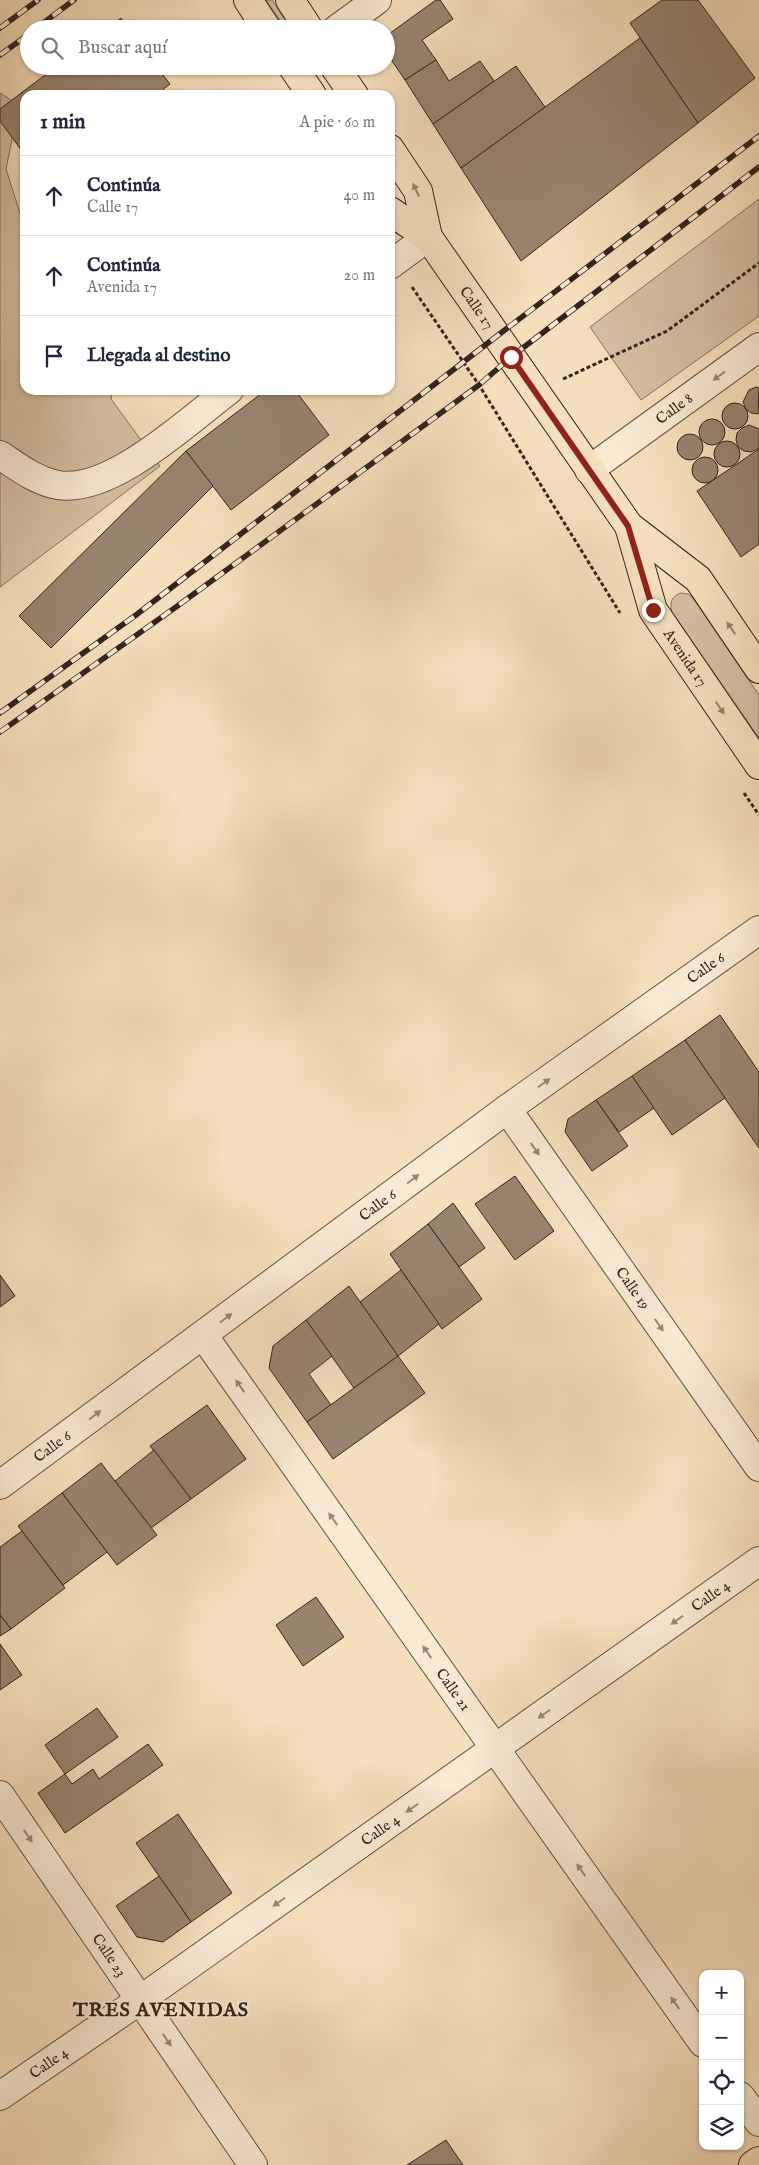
<!DOCTYPE html>
<html lang="es">
<head>
<meta charset="utf-8">
<style>
  :root { --surface:#fff; --page:#f6f6f7; --text:#1f2937; --muted:#747a83; --line:#e0e1e3 }
  body { margin:0; font-family:"IM FELL English",serif; background:var(--page); color:var(--text) }
  .controls { position:absolute; right:15px; bottom:15px; display:grid; overflow:hidden; border-radius:10px; box-shadow:0 1px 4px #0004 }
  .controls button { width:45px; height:45px; display:grid; place-items:center; padding:0; border:0; border-bottom:1px solid var(--line); background:var(--surface); color:var(--text); font:25px sans-serif }
  .stop { position:absolute; width:15px; height:15px; margin:-11px; border:4px solid #8f2418; border-radius:50%; background:#fff }
  .stop.end { background:#8f2418; border-color:#fff; box-shadow:0 1px 5px #0008 }
  .list { margin:0; padding:0; list-style:none }
  h2 { display:flex; justify-content:space-between; align-items:center; height:65px; margin:0; padding:0 20px; font-size:21px }
  h2 small { font-size:16px; font-weight:400; color:var(--muted) }
  .list li { display:grid; grid-template-columns:32px 1fr auto; gap:15px; align-items:center; box-sizing:border-box; height:80px; padding:0 20px; border-top:1px solid var(--line) }
  .list b { display:block; font-size:19px; white-space:nowrap }
  .list p { margin:0; font-size:16px; white-space:nowrap; color:var(--muted) }
  .list em { font-size:16px; font-style:normal; color:var(--muted) }
  .icon { flex:none; width:28px; height:28px; fill:none; stroke:currentColor; stroke-width:2; stroke-linecap:round; stroke-linejoin:round }
  .map { position:relative; flex:none; width:759px; height:2165px; overflow:hidden }
  .search { position:absolute; background:var(--surface); box-shadow:0 1px 4px #0004; left:20px; top:20px; width:375px; height:55px; display:flex; align-items:center; gap:12px; box-sizing:border-box; padding:0 18px; border-radius:28px; color:var(--muted); font-size:19px }
  .panel { position:absolute; background:var(--surface); box-shadow:0 1px 4px #0004; left:20px; top:90px; width:375px; height:305px; border-radius:15px }
  .map>svg:first-child { display:block }
  .green { fill:#d5bfa2; stroke:#847260 }
  .building { fill:#988570; stroke:#32241d }
  .lines { fill:none; stroke-linecap:round; stroke-linejoin:round }
  .minor-casing { stroke:#635345; stroke-width:30 }
  .major-casing { stroke:#32241d; stroke-width:30 }
  .path { stroke:#32241d; stroke-width:3; stroke-dasharray:4 2.5; stroke-linecap:butt }
  .minor { stroke:#f9ead4; stroke-width:28 }
  .major { stroke:#f6dfbd; stroke-width:28 }
  .rail-casing { stroke:#32241d; stroke-width:5.5 }
  .rail { stroke:#f9ead4; stroke-width:4; stroke-dasharray:11; stroke-linecap:butt }
  .oneway { fill:#94826d }
  .oneway2 { fill:#968778 }
  .route { stroke:#8f2418; stroke-width:6 }
  .labels { text-anchor:middle; dominant-baseline:central; stroke-width:4; stroke-linejoin:round; paint-order:stroke }
  .street-label { font-size:15px; fill:#32241d; stroke:#f9ead4 }
  .district-label { font-size:20px; font-weight:bold; letter-spacing:1px; fill:#32241d; stroke:#f9ead4 }
</style>
</head>
<body>
<div class="map">
<svg width="759" height="2165" viewBox="0 0 759 2165">
  <rect width="100%" height="100%" fill="#f6dfbd"/>
  <filter id="stains"><feTurbulence type="fractalNoise" baseFrequency=".004" numOctaves="4"/><feColorMatrix values="0 0 0 0 .2 0 0 0 0 .09 0 0 0 0 .02 0 0 0 .5 -.17"/></filter>
  <radialGradient id="worn" r=".72"><stop offset=".6" stop-color="#630" stop-opacity="0"/><stop offset="1" stop-color="#630" stop-opacity=".3"/></radialGradient>
  <g class="green">
    <path d="M266 0H272L291 29H286Z"/>
    <path d="M0 93 19 105 6 169 25 229V390H113L111 399 160 466 0 587Z"/>
    <path d="M759 199V316L641 400 590 327Z"/>
    <path d="M681 593 688 594 693 598 759 695V738L672 612C669 602 672 596 681 593Z"/>
  </g>
  <g class="building">
    <path d="M436 0H440L453 19 422 40 436 60 405 80 386 52V36Z"/>
    <path d="M662 0H698L755 78 698 123 630 23Z"/>
    <path d="M121 18 129 29H107Z"/>
    <path d="M640 38 698 123 521 261 461 168Z"/>
    <path d="M436 60 449 81 480 61 494 81 433 124 405 80Z"/>
    <path d="M57 66H156L170 84 156 95H25V155L0 121V109Z"/>
    <path d="M516 66 545 107 461 168 433 124Z"/>
    <path d="M756 387 759 388 758 414 751 413 746 409 743 402 749 390Z"/>
    <path d="M266 390H295L329 435 231 510 186 451Z"/>
    <circle cx="735" cy="416" r="13"/>
    <circle cx="712" cy="432" r="13"/>
    <path d="M749 425 759 429V448L751 452 744 451 738 447 736 440 737 433 742 428Z"/>
    <circle cx="690" cy="447" r="13"/>
    <circle cx="727" cy="454" r="13"/>
    <path d="M759 449V544L741 557 697 491Z"/>
    <path d="M186 451 213 486 51 648 19 616Z"/>
    <circle cx="705" cy="470" r="13"/>
    <path d="M720 1015 759 1072V1148L685 1040Z"/>
    <path d="M685 1040 725 1098 672 1135 632 1076Z"/>
    <path d="M632 1076 654 1108 619 1132 596 1100Z"/>
    <path d="M596 1100 628 1146 592 1171 565 1132 568 1119Z"/>
    <path d="M515 1176 554 1231 515 1260 475 1204Z"/>
    <path d="M453 1203 485 1248 459 1267 428 1224Z"/>
    <path d="M428 1224 482 1299 442 1329 390 1254Z"/>
    <path d="M401 1270 439 1324 398 1356 360 1302Z"/>
    <path d="M0 1275 15 1296 0 1307Z"/>
    <path d="M349 1286 398 1356 354 1388 306 1320Z"/>
    <path d="M306 1320 332 1356 309 1374 331 1405 307 1422 269 1368 273 1346Z"/>
    <path d="M398 1356 425 1393 333 1459 307 1422Z"/>
    <path d="M207 1405 246 1459 191 1499 150 1446Z"/>
    <path d="M154 1450 191 1499 151 1528 115 1481Z"/>
    <path d="M101 1463 157 1535 117 1565 62 1493Z"/>
    <path d="M62 1493 107 1552 63 1585 18 1526Z"/>
    <path d="M22 1531 65 1588 11 1629 0 1615V1547Z"/>
    <path d="M316 1597 344 1637 303 1666 276 1625Z"/>
    <path d="M0 1615 11 1629 0 1636Z"/>
    <path d="M0 1644 22 1675 0 1690Z"/>
    <path d="M97 1708 118 1737 65 1774 45 1745Z"/>
    <path d="M148 1744 163 1765 65 1833 38 1793 65 1774 72 1784 93 1769 99 1779Z"/>
    <path d="M178 1814 232 1893 191 1922 136 1843Z"/>
    <path d="M159 1876 191 1922 163 1942 137 1937 116 1906Z"/>
    <path d="M446 2140 463 2165H407Z"/>
  </g>
  <g class="lines">
    <defs>
      <g id="minor">
        <path d="M337 29 377 0"/>
        <path d="M390 265 428 237"/>
        <path d="M0 455C18 467 36 481 58 485 111 494 188 421 229 390"/>
        <path id="s1" d="M589 470 759 347"/>
        <path id="s2" d="M507 1109 759 1467"/>
        <path id="s3" d="M203 1335 703 2043"/>
        <path id="s4" d="M0 1485 507 1109 759 930"/>
        <path id="s5" d="M0 1795 253 2165"/>
        <path id="s6" d="M0 2096 140 2000 759 1561"/>
        <path d="M740 2096 759 2122"/>
      </g>
      <g id="major">
        <path d="M248 0 267 29"/>
        <path d="M290 0 309 29"/>
        <path d="M292 66 312 95"/>
        <path d="M334 66 354 95"/>
        <path d="M390 149 418 191 428 237"/>
        <path id="s7" d="M390 211 428 237 629 526 698 579 759 669"/>
        <path id="s8" d="M629 526 653 610 759 765"/>
        <path d="M753 2165 759 2161"/>
      </g>
    </defs>
    <use href="#minor" class="minor-casing"/>
    <use href="#major" class="major-casing"/>
    <g class="path">
      <path d="M412 287 479 385 620 613"/>
      <path d="M563 379 667 331 759 263"/>
      <path d="M744 793 759 815"/>
    </g>
    <use href="#minor" class="minor"/>
    <use href="#major" class="major"/>
    <defs>
      <g id="rail">
        <path d="M0 28 38 0"/>
        <path d="M35 29 74 0"/>
        <path d="M0 55 29 34"/>
        <path d="M0 713 136 615 497 336 759 136"/>
        <path d="M0 732 176 607 479 385 511 357 759 167"/>
      </g>
    </defs>
    <use href="#rail" class="rail-casing"/>
    <use href="#rail" class="rail"/>
  </g>
  <defs><path id="oneway-solid" d="M-6-.8H1V-3.2L6.5 0L1 3.2V.8H-6Z" transform="scale(1.25)"/></defs>
  <g class="oneway">
    <use href="#oneway-solid" transform="translate(416 190) rotate(-115)"/>
    <use href="#oneway-solid" transform="translate(731 628) rotate(-124)"/>
    <use href="#oneway-solid" transform="translate(720 708) rotate(56)"/>
  </g>
  <g class="oneway2">
    <use href="#oneway-solid" transform="translate(719 376) rotate(144)"/>
    <use href="#oneway-solid" transform="translate(544 1083) rotate(-35)"/>
    <use href="#oneway-solid" transform="translate(535 1149) rotate(55)"/>
    <use href="#oneway-solid" transform="translate(413 1179) rotate(-37)"/>
    <use href="#oneway-solid" transform="translate(226 1318) rotate(-37)"/>
    <use href="#oneway-solid" transform="translate(659 1325) rotate(55)"/>
    <use href="#oneway-solid" transform="translate(240 1386) rotate(-125)"/>
    <use href="#oneway-solid" transform="translate(95 1415) rotate(-37)"/>
    <use href="#oneway-solid" transform="translate(333 1519) rotate(-125)"/>
    <use href="#oneway-solid" transform="translate(677 1620) rotate(145)"/>
    <use href="#oneway-solid" transform="translate(427 1652) rotate(-125)"/>
    <use href="#oneway-solid" transform="translate(544 1714) rotate(145)"/>
    <use href="#oneway-solid" transform="translate(412 1808) rotate(145)"/>
    <use href="#oneway-solid" transform="translate(28 1836) rotate(56)"/>
    <use href="#oneway-solid" transform="translate(581 1870) rotate(-125)"/>
    <use href="#oneway-solid" transform="translate(279 1902) rotate(145)"/>
    <use href="#oneway-solid" transform="translate(675 2003) rotate(-125)"/>
    <use href="#oneway-solid" transform="translate(167 2040) rotate(56)"/>
  </g>
  <g class="lines">
    <path class="route" d="M511 357 628 526 653 610"/>
  </g>
  <g class="labels">
    <g class="street-label">
      <text stroke="none"><textPath href="#s7" startOffset="132">Calle 17</textPath></text>
      <text stroke="none"><textPath href="#s1" startOffset="105">Calle 8</textPath></text>
      <text stroke="none"><textPath href="#s8" startOffset="145">Avenida 17</textPath></text>
      <text stroke="none"><textPath href="#s4" startOffset="875">Calle 6</textPath></text>
      <text stroke="none"><textPath href="#s4" startOffset="470">Calle 6</textPath></text>
      <text stroke="none"><textPath href="#s2" startOffset="219">Calle 19</textPath></text>
      <text stroke="none"><textPath href="#s4" startOffset="65">Calle 6</textPath></text>
      <text stroke="none"><textPath href="#s6" startOffset="869">Calle 4</textPath></text>
      <text stroke="none"><textPath href="#s3" startOffset="434">Calle 21</textPath></text>
      <text stroke="none"><textPath href="#s6" startOffset="464">Calle 4</textPath></text>
      <text stroke="none"><textPath href="#s5" startOffset="194">Calle 23</textPath></text>
      <text stroke="none"><textPath href="#s6" startOffset="59">Calle 4</textPath></text>
    </g>
    <g class="district-label">
      <text x="161" y="2010">TRES AVENIDAS</text>
    </g>
  </g>
  <rect width="100%" height="100%" filter="url(#stains)"/>
  <rect width="100%" height="100%" fill="url(#worn)"/>
</svg>
<div class="controls">
<button>+</button>
<button>−</button>
<button><svg class="icon" aria-label="locate" viewBox="0 0 24 24"><circle cx="12" cy="12" r="6"/><path d="M12 2v4M12 18v4M2 12h4M18 12h4"/></svg></button>
<button><svg class="icon" aria-label="layers" viewBox="0 0 24 24"><path d="M12 4l9 5-9 5-9-5zM3 14l9 5 9-5"/></svg></button>
</div>
<div class="stop" style="left:511px;top:357px"></div>
<div class="stop end" style="left:653px;top:610px"></div>
<div class="search"><svg class="icon" aria-label="search" viewBox="0 0 24 24"><circle cx="10" cy="10" r="6"/><path d="M15 15l6 6"/></svg>Buscar aquí</div>
<section class="panel">
<h2>1 min<small>A pie · 60 m</small></h2>
<ul class="list">
<li><svg class="icon" aria-label="ahead" viewBox="0 0 24 24"><path d="M12 20V5M6 11l6-6 6 6"/></svg><div><b>Continúa</b><p>Calle 17</p></div><em>40 m</em></li>
<li><svg class="icon" aria-label="ahead" viewBox="0 0 24 24"><path d="M12 20V5M6 11l6-6 6 6"/></svg><div><b>Continúa</b><p>Avenida 17</p></div><em>20 m</em></li>
<li><svg class="icon" aria-label="arrive" viewBox="0 0 24 24"><path d="M6 21V4h12l-3 4 3 4H6"/></svg><div><b>Llegada al destino</b></div></li>
</ul>
</section>
</div>
</body>
</html>
